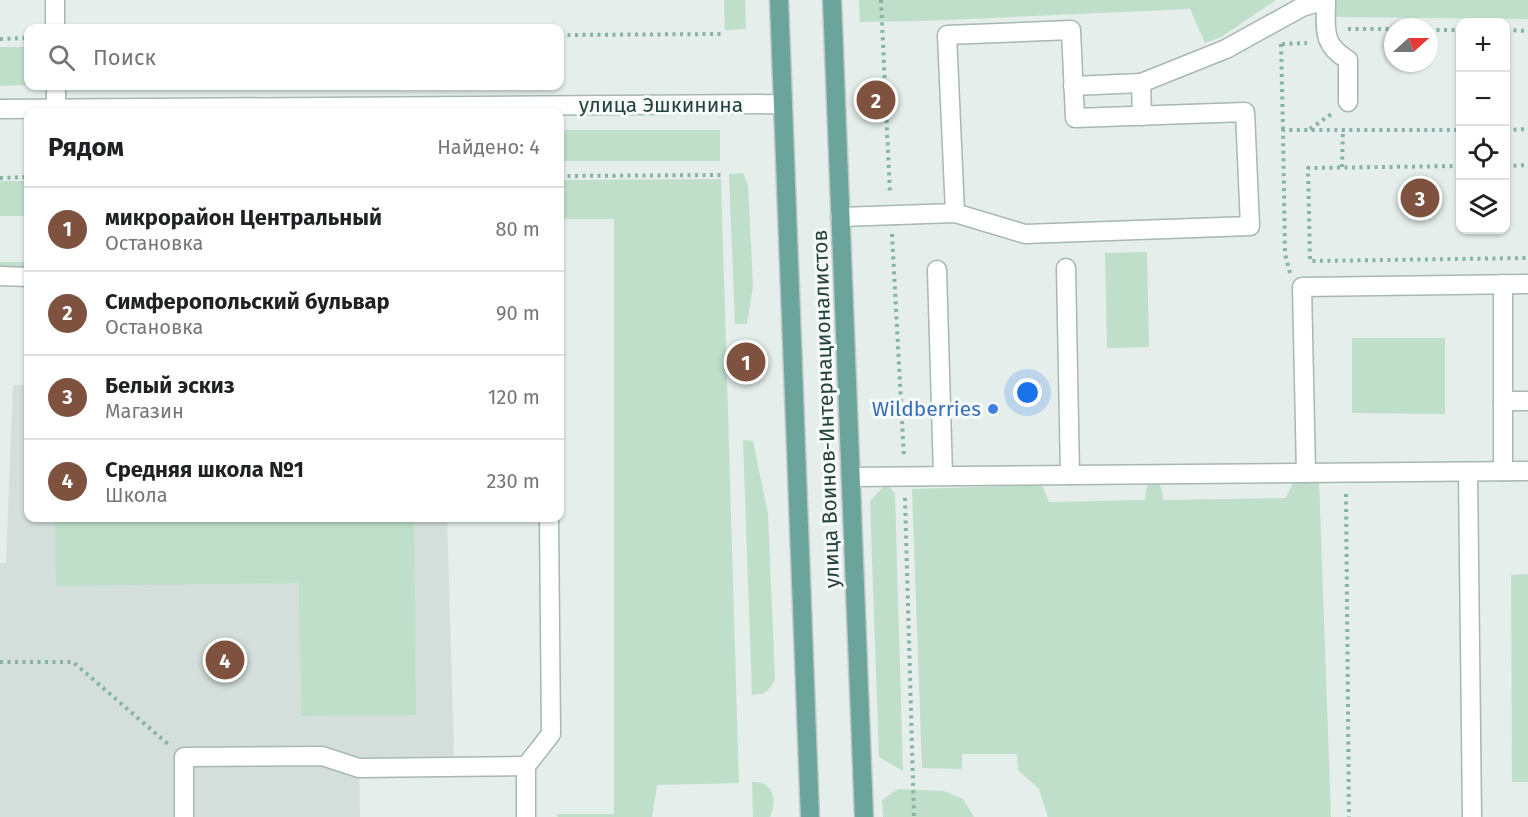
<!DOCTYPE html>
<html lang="ru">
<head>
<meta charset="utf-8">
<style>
  :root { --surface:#fff; --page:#f2f2f2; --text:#202124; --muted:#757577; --line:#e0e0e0; --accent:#7e523f }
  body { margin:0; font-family:"Fira Sans",sans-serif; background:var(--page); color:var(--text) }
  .controls { position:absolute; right:18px; top:18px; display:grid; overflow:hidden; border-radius:12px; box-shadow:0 2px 4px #0004 }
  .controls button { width:54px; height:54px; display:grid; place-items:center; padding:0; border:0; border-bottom:2px solid var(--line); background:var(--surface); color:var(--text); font:30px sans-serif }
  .compass { position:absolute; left:1384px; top:18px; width:54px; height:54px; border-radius:50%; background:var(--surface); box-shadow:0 2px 4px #0004; rotate:69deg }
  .you { position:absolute; left:1028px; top:393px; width:21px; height:21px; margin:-15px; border:4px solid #fff; border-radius:50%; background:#1a73e8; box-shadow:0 0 0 9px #1a73e833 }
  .badge { display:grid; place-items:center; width:39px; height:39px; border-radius:50%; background:var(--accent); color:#fff; font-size:20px; font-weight:700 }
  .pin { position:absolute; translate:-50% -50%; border:3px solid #fff; box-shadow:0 2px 6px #0006 }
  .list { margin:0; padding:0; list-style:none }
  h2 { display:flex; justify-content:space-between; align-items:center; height:78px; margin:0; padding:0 24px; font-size:26px }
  h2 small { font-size:20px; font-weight:400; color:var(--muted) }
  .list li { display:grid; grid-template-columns:39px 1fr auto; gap:18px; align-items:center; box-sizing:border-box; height:84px; padding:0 24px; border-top:2px solid var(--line) }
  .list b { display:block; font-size:22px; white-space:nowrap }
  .list p { margin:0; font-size:20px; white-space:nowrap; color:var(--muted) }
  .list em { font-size:20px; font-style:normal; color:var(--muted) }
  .icon { flex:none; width:33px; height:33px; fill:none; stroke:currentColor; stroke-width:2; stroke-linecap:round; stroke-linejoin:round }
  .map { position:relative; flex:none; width:1528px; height:817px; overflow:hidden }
  .search { position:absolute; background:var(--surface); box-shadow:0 2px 4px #0004; left:24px; top:24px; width:540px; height:66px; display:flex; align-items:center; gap:15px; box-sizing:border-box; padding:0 21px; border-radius:12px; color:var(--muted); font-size:22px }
  .panel { position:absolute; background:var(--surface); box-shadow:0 2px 4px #0004; left:24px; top:108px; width:540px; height:414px; border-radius:12px }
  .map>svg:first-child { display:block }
  .built { fill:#d4deda }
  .green { fill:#bfdfca }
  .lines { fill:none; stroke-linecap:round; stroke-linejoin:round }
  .minor-casing { stroke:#a7b7b3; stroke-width:21 }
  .major-casing { stroke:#c2cac8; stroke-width:21 }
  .path { stroke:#86b2a8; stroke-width:4; stroke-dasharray:3 4.5; stroke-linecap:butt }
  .minor { stroke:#fff; stroke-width:18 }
  .major { stroke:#6aa49a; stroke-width:18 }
  .shop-dot { fill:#3f7fe0; stroke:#f6fbf9; stroke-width:2 }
  .labels { text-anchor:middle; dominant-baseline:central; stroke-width:6; stroke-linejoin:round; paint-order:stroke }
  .street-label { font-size:21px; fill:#24413b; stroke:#f6fbf9 }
  .shop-label { font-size:21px; fill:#366cbe; stroke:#f6fbf9; text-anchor:end }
</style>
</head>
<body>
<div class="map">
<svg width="1528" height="817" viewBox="0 0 1528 817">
  <rect width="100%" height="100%" fill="#e5eeeb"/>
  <path class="built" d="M13 385H28V518H447L454 756 359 758 360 817H0V563H6Z"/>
  <g class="green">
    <path d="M724 0H745L746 29 725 30Z"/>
    <path d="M859 0H1276L1221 37 1205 43 1190 9 922 21 860 22Z"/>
    <path d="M1335 0H1528V19L1335 17Z"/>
    <path d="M0 47H28V85L0 86Z"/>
    <rect x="560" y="130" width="160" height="31"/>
    <path d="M743 173 748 186 753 286 747 324H735L729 174Z"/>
    <path d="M721 179 739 783 657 785 652 817H558L556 814H614V219H560V180Z"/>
    <rect x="0" y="181" width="28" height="35"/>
    <path d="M1147 252 1149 347 1107 348 1105 253Z"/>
    <path d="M0 262H28V272L0 271Z"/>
    <path d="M1352 338H1445V414L1352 413Z"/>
    <path d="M743 440 753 441 768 514 775 679C769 691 766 694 752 695Z"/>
    <path d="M1319 480 1331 817H1048L1039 789 1018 770 1017 754H962V769L922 768 912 489 1042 485 1049 502 1145 500 1146 489 1150 482H1158L1162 489 1163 500 1286 498 1294 481Z"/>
    <path d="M886 484 895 493 903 771 879 757 870 501Z"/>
    <path d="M55 518H414L416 715 301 716 299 583 56 586Z"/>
    <path d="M1528 574V782H1512L1511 575Z"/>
    <path d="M752 782C773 781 778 800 770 817H753Z"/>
    <path d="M898 789 944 791 963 799 974 817H883L882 800Z"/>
  </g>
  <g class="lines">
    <defs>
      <g id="minor">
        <path d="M55 0V28"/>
        <path d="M1141 83 1226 49 1302 7 1326 0C1326 28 1321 44 1348 60V102"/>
        <path d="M56 86V109"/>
        <path d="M1073 86 1141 83 1142 116"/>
        <path d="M0 109 783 104"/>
        <path d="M840 217 955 213 1025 234 1250 226 1245 112 1075 118 1071 30 947 35 955 213"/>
        <path d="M1066 268 1070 475"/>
        <path d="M937 270 943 476"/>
        <path d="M0 276 28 277"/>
        <path d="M1503 401H1528"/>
        <path d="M1503 471V284"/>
        <path d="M1468 472 1472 817"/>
        <path d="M1306 473 1302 287 1528 284"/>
        <path d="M851 477 1528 471"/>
        <path d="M184 817V757L322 756 359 768 526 766"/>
        <path d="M526 817V766L551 734 549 518"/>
      </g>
      <g id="major">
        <path d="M779 0 810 817"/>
        <path d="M832 0 864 817"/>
      </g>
    </defs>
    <use href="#minor" class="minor-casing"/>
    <use href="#major" class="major-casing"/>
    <g class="path">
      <path d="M881 0 890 194"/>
      <path d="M1348 29H1393"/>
      <path d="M1429 30H1460"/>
      <path d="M1506 30 1528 31"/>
      <path d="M560 35 721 34"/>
      <path d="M0 39 28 38"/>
      <path d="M1281 44 1283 130"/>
      <path d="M1282 44 1307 43"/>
      <path d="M1310 129 1333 113"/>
      <path d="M1506 130 1528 129"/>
      <path d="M1460 166 1308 168 1310 261 1528 258"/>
      <path d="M1506 166 1528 165"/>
      <path d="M1342 167 1343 130"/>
      <path d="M560 176 725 175"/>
      <path d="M0 178 28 177"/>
      <path d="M892 234 904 458"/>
      <path d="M1290 273 1285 254 1283 130H1460"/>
      <path d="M1346 494 1349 817"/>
      <path d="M905 498 914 817"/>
      <path d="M0 662H73L169 745"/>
    </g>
    <use href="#minor" class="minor"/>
    <use href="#major" class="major"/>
  </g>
  <circle class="shop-dot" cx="993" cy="409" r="6"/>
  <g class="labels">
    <g class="street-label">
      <text x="661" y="105">улица Эшкинина</text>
      <text transform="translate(826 409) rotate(-92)">улица Воинов-Интернационалистов</text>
    </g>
    <g class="shop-label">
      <text x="981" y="409">Wildberries</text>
    </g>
  </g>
</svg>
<div class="controls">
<button>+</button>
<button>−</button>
<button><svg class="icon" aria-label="locate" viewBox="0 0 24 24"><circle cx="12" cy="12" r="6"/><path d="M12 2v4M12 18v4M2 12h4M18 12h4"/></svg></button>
<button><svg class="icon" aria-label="layers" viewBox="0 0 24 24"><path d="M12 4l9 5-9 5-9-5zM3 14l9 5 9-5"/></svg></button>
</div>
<svg class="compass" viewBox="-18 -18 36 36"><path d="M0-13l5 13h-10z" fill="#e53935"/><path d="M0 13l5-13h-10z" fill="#757577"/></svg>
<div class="you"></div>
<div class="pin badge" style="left:746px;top:362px">1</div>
<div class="pin badge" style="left:876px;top:100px">2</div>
<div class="pin badge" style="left:1420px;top:198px">3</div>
<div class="pin badge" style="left:225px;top:660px">4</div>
<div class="search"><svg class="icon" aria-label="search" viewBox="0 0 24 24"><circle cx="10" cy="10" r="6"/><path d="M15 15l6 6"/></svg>Поиск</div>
<section class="panel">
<h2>Рядом<small>Найдено: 4</small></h2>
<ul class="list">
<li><span class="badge">1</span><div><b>микрорайон Центральный</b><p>Остановка</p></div><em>80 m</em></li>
<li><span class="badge">2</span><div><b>Симферопольский бульвар</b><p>Остановка</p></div><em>90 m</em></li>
<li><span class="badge">3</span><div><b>Белый эскиз</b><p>Магазин</p></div><em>120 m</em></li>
<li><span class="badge">4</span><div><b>Средняя школа №1</b><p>Школа</p></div><em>230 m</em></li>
</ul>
</section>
</div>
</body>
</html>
